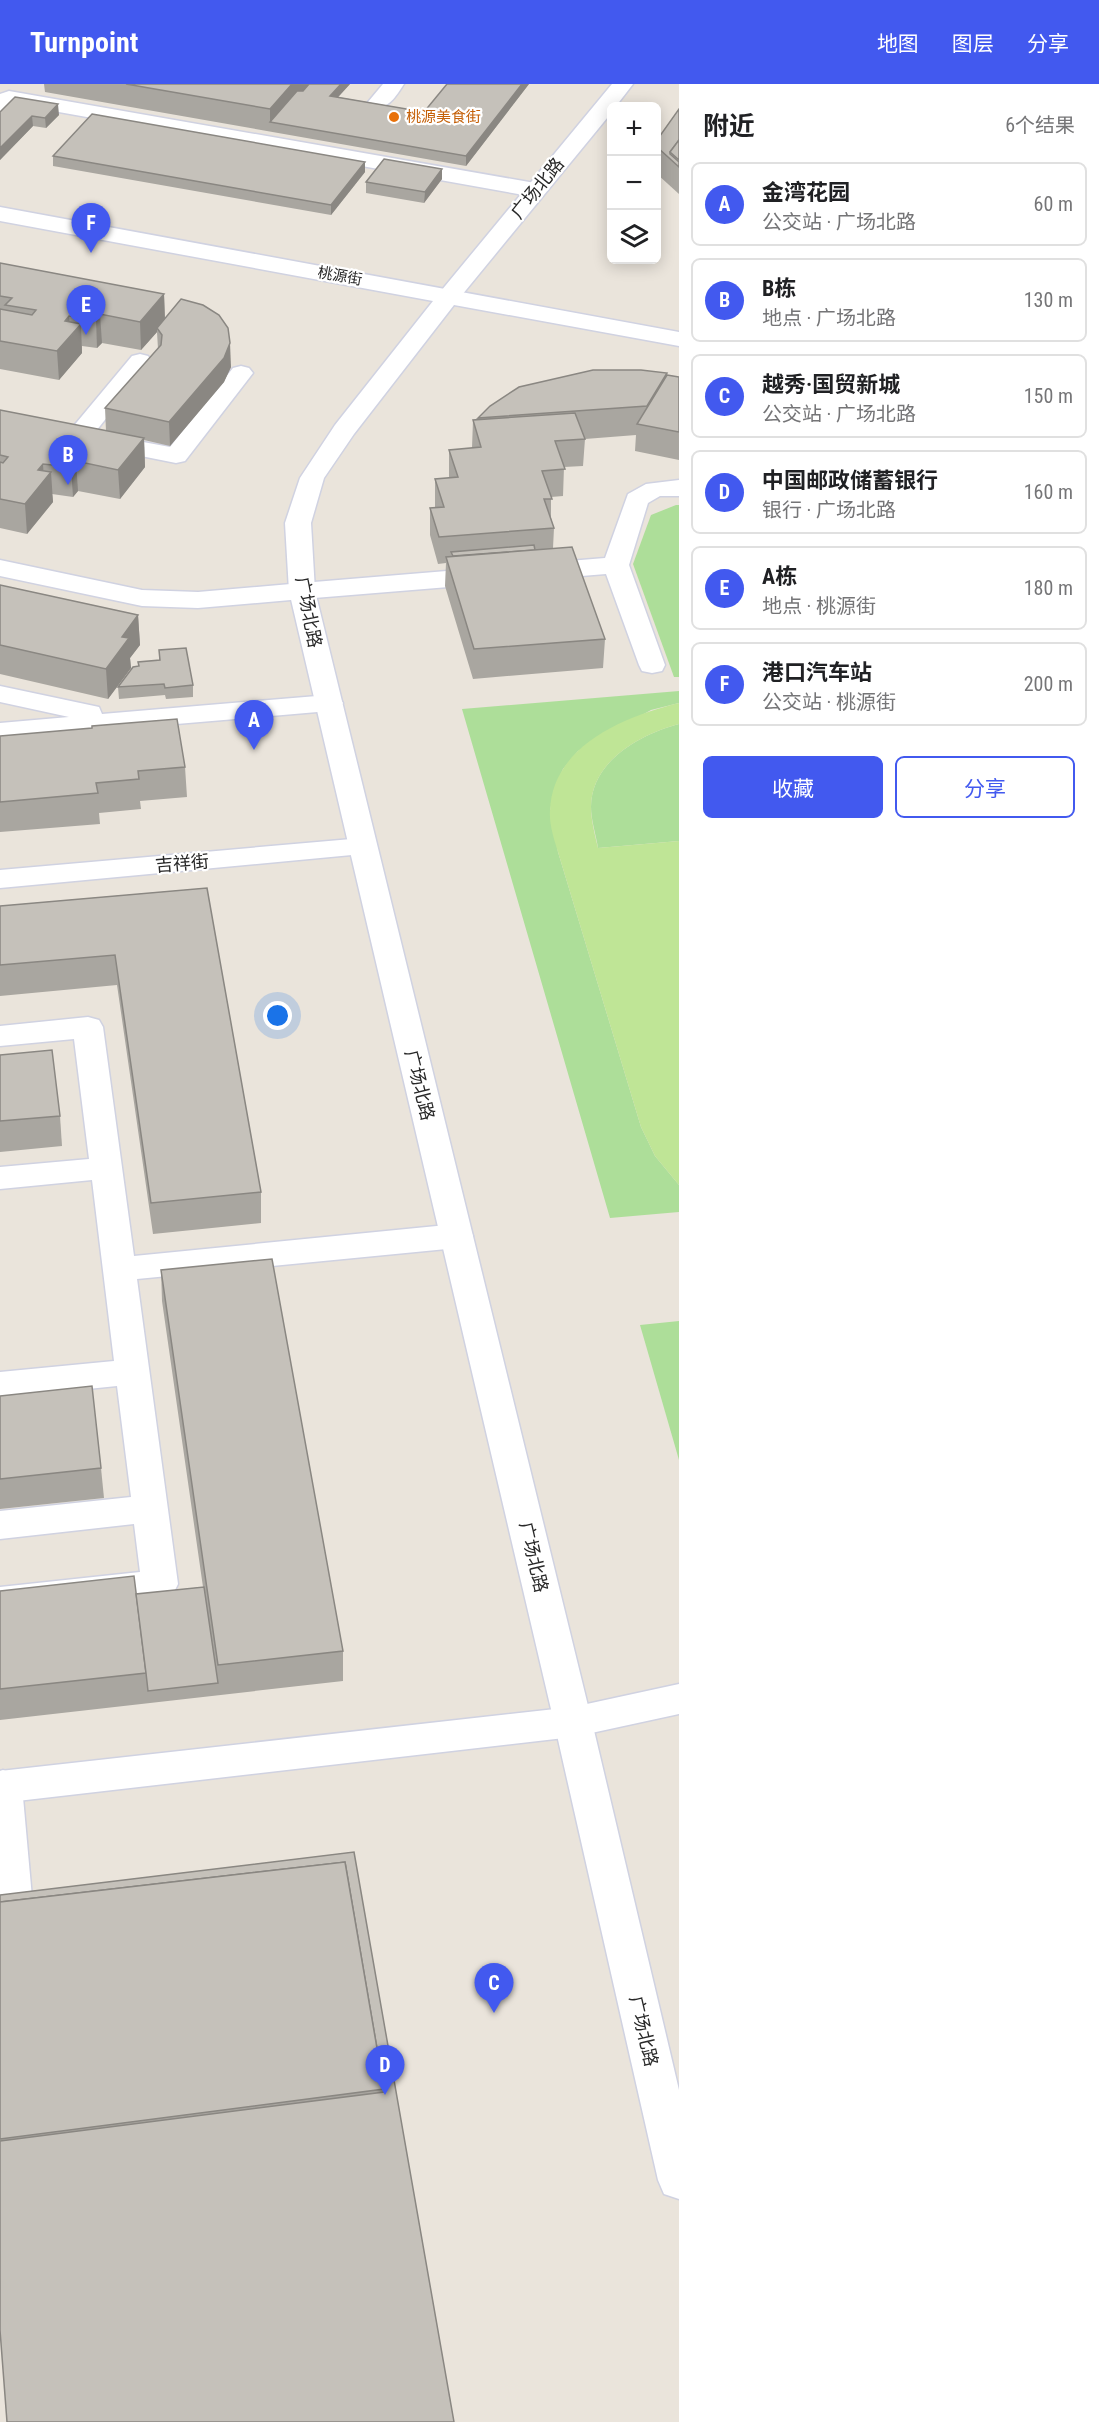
<!DOCTYPE html>
<html lang="zh">
<head>
<meta charset="utf-8">
<style>
  :root { --surface:#fff; --page:#f2f2f2; --text:#202124; --muted:#757577; --line:#e0e0e0; --accent:#4259ef }
  body { margin:0; font-family:"Roboto Condensed","Noto Sans SC",sans-serif; background:var(--page); color:var(--text) }
  .controls { position:absolute; right:18px; top:18px; display:grid; overflow:hidden; border-radius:9px; box-shadow:0 3px 15px #0003 }
  .controls button { width:54px; height:54px; display:grid; place-items:center; padding:0; border:0; border-bottom:2px solid var(--line); background:var(--surface); color:var(--text); font:30px sans-serif }
  .you { position:absolute; left:278px; top:932px; width:21px; height:21px; margin:-15px; border:4px solid #fff; border-radius:50%; background:#1a73e8; box-shadow:0 0 0 9px #1a73e833 }
  .badge { display:grid; place-items:center; width:39px; height:39px; border-radius:50%; background:var(--accent); color:#fff; font-size:20px; font-weight:700 }
  .pin { position:absolute; translate:-50% -50px; filter:drop-shadow(0 2px 3px #0008) }
  .pin::after { content:''; position:absolute; top:32px; width:21px; height:18px; background:inherit; clip-path:polygon(0 0,100% 0,50% 100%) }
  .list { margin:0; padding:0; list-style:none }
  h2 { display:flex; justify-content:space-between; align-items:center; height:78px; margin:0; padding:0 24px; font-size:26px }
  h2 small { font-size:20px; font-weight:400; color:var(--muted) }
  .list li { display:grid; grid-template-columns:39px 1fr auto; gap:18px; align-items:center; box-sizing:border-box; height:84px; margin:0 12px 12px; padding:0 12px; border:2px solid var(--line); border-radius:9px }
  .list b { display:block; font-size:22px; white-space:nowrap }
  .list p { margin:0; font-size:20px; white-space:nowrap; color:var(--muted) }
  .list em { font-size:20px; font-style:normal; color:var(--muted) }
  .actions { display:flex; gap:12px; padding:18px 24px }
  .actions a { flex:1; padding:14px 0; border:2px solid var(--accent); border-radius:9px; text-align:center; font-size:21px; color:var(--accent) }
  .actions .main { background:var(--accent); color:#fff }
  .icon { flex:none; width:33px; height:33px; fill:none; stroke:currentColor; stroke-width:2; stroke-linecap:round; stroke-linejoin:round }
  .map { position:relative; flex:none; width:679px; height:2338px; overflow:hidden }
  header { display:flex; align-items:center; gap:36px; box-sizing:border-box; height:84px; padding:0 30px; background:var(--accent); color:#fff }
  header strong { font-size:28px }
  nav { display:flex; gap:33px; margin-inline-start:auto; font-size:21px }
  main { display:flex }
  aside { flex:1; background:var(--surface) }
  .map>svg:first-child { display:block }
  .green { fill:#adde99 }
  .pitch { fill:#bfe596 }
  .lines { fill:none; stroke-linecap:round; stroke-linejoin:round }
  .lane-casing { stroke:#d0d2e1; stroke-width:3 }
  .street-casing { stroke:#d0d2e1; stroke-width:3 }
  .secondary-casing { stroke:#d0d2e1; stroke-width:3 }
  .lane { fill:#fff; fill-rule:evenodd }
  .street { fill:#fff; fill-rule:evenodd }
  .secondary { fill:#fff; fill-rule:evenodd }
  .wall { fill:#a9a6a0 }
  .shaded-wall { fill:#8a8782 }
  .building { fill:#c5c1ba; stroke:#8a8782; stroke-width:1.5 }
  .food-dot { fill:#e8710a; stroke:#fff; stroke-width:2 }
  .labels { text-anchor:middle; dominant-baseline:central; stroke-width:4.5; stroke-linejoin:round; paint-order:stroke }
  .far-food-label { font-size:15px; fill:#c56008; stroke:#fff; text-anchor:start }
  .far-street-label { font-size:15px; fill:#282828; stroke:#fff }
  .street-label { font-size:18px; fill:#282828; stroke:#fff }
</style>
</head>
<body>
<header>
<strong>Turnpoint</strong>
<nav><a>地图</a><a>图层</a><a>分享</a></nav>
</header>
<main>
<div class="map">
<svg width="679" height="2338" viewBox="0 0 679 2338">
  <rect width="100%" height="100%" fill="#eae4db"/>
  <g class="green">
    <path d="M676 421H679V593H674L633 480 651 431Z"/>
    <path d="M679 607V619L651 626 578 667 563 685 554 706 550 727 558 768 641 1043 655 1072 679 1101V1128L610 1134 462 625Z"/>
    <path d="M679 640V757L598 764C596 751 591 736 591 723 591 677 641 650 679 640Z"/>
    <path d="M679 1237V1376L640 1241Z"/>
  </g>
  <path class="pitch" d="M679 619V640C641 650 591 677 591 723 591 736 595 751 598 764L679 757V1101L655 1072 641 1043 558 768C554 755 549 740 550 727 552 661 626 632 679 619Z"/>
  <g class="lines">
    <defs>
      <g id="lane">
        <path d="M383 0H404C396 12 388 27 372 22L368 18Z"/>
        <path d="M9 7 535 99 543 101 546 106 543 111 535 113 14 20 7 26 0 28V10Z"/>
        <path d="M140 270 148 272 152 277 92 352 100 350 170 363 233 284 241 282 249 284 253 289 185 377 176 379 91 362 88 357 78 360 0 344V330L72 344 132 272Z"/>
        <path d="M679 396V412H660L648 419 629 481 665 581 662 587 652 589 642 587 639 581 606 490 302 515 293 513 289 507 293 501 302 499 605 474 628 410 646 400Z"/>
        <path d="M0 602 99 623 102 630 329 611 339 613 343 619 339 625 329 627 0 655V639L69 633 0 618Z"/>
        <path d="M88 933 99 936 103 943 134 1172 457 1140 469 1144 473 1152 469 1160 457 1164 137 1195 178 1500 173 1510 160 1514 0 1531V1503L140 1488 134 1440 0 1455V1427L131 1413 117 1302 0 1314V1288L114 1277 92 1096 0 1105V1083L89 1075 74 955 0 962V942Z"/>
        <path d="M679 1600V1630L573 1653 560 1649 554 1638 560 1627 573 1623Z"/>
        <path d="M3 1686 17 1691 22 1702 34 1836 28 1848 14 1853 0 1848V1687Z"/>
      </g>
      <g id="street">
        <path d="M612 0H633L616 22H612V28L457 217 449 219 441 217 437 212 441 207Z"/>
        <path d="M0 476 142 506 198 508 302 499 311 501 315 507 311 513 302 515 198 524 142 522 0 492Z"/>
        <path d="M363 754 373 757 377 763 373 769 0 804V786Z"/>
        <path d="M573 1623 586 1627 592 1638 586 1649 573 1653 0 1719V1687Z"/>
      </g>
      <path id="secondary" d="M0 123 679 248V262L454 221 354 350 324 394 311 439 315 507 592 1638 679 2006V2115L664 2110 658 2096 554 1638 289 507 285 439 300 394 335 341 433 217 0 137Z"/>
    </defs>
    <use href="#lane" class="lane-casing"/>
    <use href="#street" class="street-casing"/>
    <use href="#secondary" class="secondary-casing"/>
    <use href="#lane" class="lane"/>
    <use href="#street" class="street"/>
    <use href="#secondary" class="secondary"/>
  </g>
  <g class="wall">
    <path d="M44 0H350L338 13 424 28 529 0 466 82 45 8Z"/>
    <path d="M679 25V110L657 90V56Z"/>
    <path d="M0 28 59 31 46 44 33 42 0 76Z"/>
    <path d="M53 72 365 78V88L331 131 53 82Z"/>
    <path d="M442 85V95L424 119 366 109V98Z"/>
    <path d="M0 179 164 210 165 235 231 283 224 298 170 362 144 356 145 383 120 415 78 407 73 413 52 410 53 418 27 450 0 444V326L106 347 105 324 158 265 157 248 141 266 102 259 97 264 82 262V269L59 296 0 285Z"/>
    <path d="M667 291 679 293V376L635 367 636 351 585 355 583 382 564 383 563 412 551 413V434L554 444 553 464 605 555 603 584 473 595 445 502 446 479 438 480 430 451V424H435V395L449 394V366L472 364 473 336H478V334Z"/>
    <path d="M0 501 138 531 140 561 130 574 131 584 108 615 0 590Z"/>
    <path d="M159 566 193 601V613L166 615 165 611 119 615 118 603 138 582 159 576Z"/>
    <path d="M0 652 185 683 187 713 140 717 141 725 99 729 100 740 0 748Z"/>
    <path d="M207 804 261 1108V1139L153 1150 117 901 0 912V822Z"/>
    <path d="M0 971 60 1032 62 1062 0 1068Z"/>
    <path d="M161 1186 343 1567V1597L0 1636V1507L136 1510 203 1503 162 1217Z"/>
    <path d="M0 1312 101 1384 104 1414 0 1425Z"/>
    <path d="M354 1768 454 2338 0 2246V1811Z"/>
  </g>
  <g class="shaded-wall">
    <path d="M292 0H312L270 38V25Z"/>
    <path d="M341 0H350L330 22V12Z"/>
    <path d="M522 0H529L466 82V72Z"/>
    <path d="M58 20 59 31 46 44 45 34Z"/>
    <path d="M32 32 33 42 0 76V64Z"/>
    <path d="M365 78V88L331 131V121Z"/>
    <path d="M442 85V95L424 119 425 108Z"/>
    <path d="M164 210 165 238 157 244V248L141 266 140 238Z"/>
    <path d="M100 230 102 259 97 264 96 235Z"/>
    <path d="M69 232 71 252 81 240 82 269 59 296 57 267 65 237Z"/>
    <path d="M230 259 231 283 224 298 170 362 169 338Z"/>
    <path d="M144 354 145 383 120 415 118 386Z"/>
    <path d="M76 377 78 407 73 413 71 383Z"/>
    <path d="M43 380 44 397 51 388 53 418 27 450 25 420 38 386Z"/>
    <path d="M138 531 140 561 130 574 131 584 108 615 106 585 122 553Z"/>
  </g>
  <g class="building">
    <path d="M126 0H292L270 25Z"/>
    <path d="M309 0H341L330 12 424 28 447 0H522L466 72 270 38 297 7H303Z"/>
    <path d="M15 13 58 20 45 34 32 32 0 64V28Z"/>
    <path d="M679 25V56L670 68V70L679 78V83L657 63V56Z"/>
    <path d="M92 30 365 78 331 121 53 72Z"/>
    <path d="M679 56V76L670 68Z"/>
    <path d="M384 75 442 85 425 108 366 98Z"/>
    <path d="M0 179 164 210 140 238 100 230 96 235 69 232 65 237 81 240 57 267 0 257V225L32 231 36 226 5 221 12 214 0 212Z"/>
    <path d="M181 215 203 221 219 231 228 244 230 259 224 274 169 338 105 324 161 261 162 251 157 244Z"/>
    <path d="M593 286H641L667 289 647 322 478 334 490 322 519 303Z"/>
    <path d="M667 291 679 293V348L637 340Z"/>
    <path d="M0 326 144 354 118 386 76 377 71 383 43 380 38 386 51 388 25 420 0 415V378L3 379 8 373 0 371Z"/>
    <path d="M575 329 585 355 555 357 565 385 542 387 552 415H544L554 444 439 453 430 424 444 423 435 395 458 393 449 366 481 363 473 336Z"/>
    <path d="M534 461 535 466 453 472 451 468Z"/>
    <path d="M572 463 605 555 474 565 446 473Z"/>
    <path d="M0 501 138 531 122 553 129 554 106 585 0 561Z"/>
    <path d="M186 564 193 601 165 604 164 600 118 603 133 583 139 582 138 578 160 576 159 566Z"/>
    <path d="M177 635 185 683 138 687 139 695 96 699 98 709 0 718V652L92 644V642Z"/>
    <path d="M207 804 261 1108 151 1119 115 871 0 881V822Z"/>
    <path d="M52 966 60 1032 0 1037V971Z"/>
    <path d="M272 1175 343 1567 218 1581 161 1186Z"/>
    <path d="M92 1302 101 1384 0 1395V1312Z"/>
    <path d="M134 1492 146 1589 0 1605V1507Z"/>
    <path d="M204 1503 218 1599 148 1607 146 1589 136 1510Z"/>
    <path d="M354 1768 454 2338H7L0 2246V2057L384 2008V2005L345 1778 0 1818V1811Z"/>
    <path d="M345 1778 384 2005 0 2055V1818Z"/>
  </g>
  <circle class="food-dot" cx="394" cy="33" r="6"/>
  <g class="labels">
    <g class="far-food-label">
      <text x="406" y="33">桃源美食街</text>
    </g>
    <g class="far-street-label">
      <text transform="translate(340 192) rotate(10)">桃源街</text>
    </g>
    <g class="street-label">
      <text transform="translate(537 104) rotate(-51)">广场北路</text>
      <text transform="translate(309 528) rotate(79)">广场北路</text>
      <text transform="translate(182 779) rotate(-5)">吉祥街</text>
      <text transform="translate(420 1001) rotate(76)">广场北路</text>
      <text transform="translate(534 1473) rotate(77)">广场北路</text>
      <text transform="translate(644 1947) rotate(77)">广场北路</text>
    </g>
  </g>
</svg>
<div class="controls">
<button>+</button>
<button>−</button>
<button><svg class="icon" aria-label="layers" viewBox="0 0 24 24"><path d="M12 4l9 5-9 5-9-5zM3 14l9 5 9-5"/></svg></button>
</div>
<div class="you"></div>
<div class="pin badge" style="left:254px;top:666px">A</div>
<div class="pin badge" style="left:68px;top:401px">B</div>
<div class="pin badge" style="left:494px;top:1929px">C</div>
<div class="pin badge" style="left:385px;top:2011px">D</div>
<div class="pin badge" style="left:86px;top:251px">E</div>
<div class="pin badge" style="left:91px;top:169px">F</div>
</div>
<aside>
<h2>附近<small>6个结果</small></h2>
<ul class="list">
<li><span class="badge">A</span><div><b>金湾花园</b><p>公交站 · 广场北路</p></div><em>60 m</em></li>
<li><span class="badge">B</span><div><b>B栋</b><p>地点 · 广场北路</p></div><em>130 m</em></li>
<li><span class="badge">C</span><div><b>越秀·国贸新城</b><p>公交站 · 广场北路</p></div><em>150 m</em></li>
<li><span class="badge">D</span><div><b>中国邮政储蓄银行</b><p>银行 · 广场北路</p></div><em>160 m</em></li>
<li><span class="badge">E</span><div><b>A栋</b><p>地点 · 桃源街</p></div><em>180 m</em></li>
<li><span class="badge">F</span><div><b>港口汽车站</b><p>公交站 · 桃源街</p></div><em>200 m</em></li>
</ul>
<div class="actions"><a class="main">收藏</a><a>分享</a></div>
</aside>
</main>
</body>
</html>
